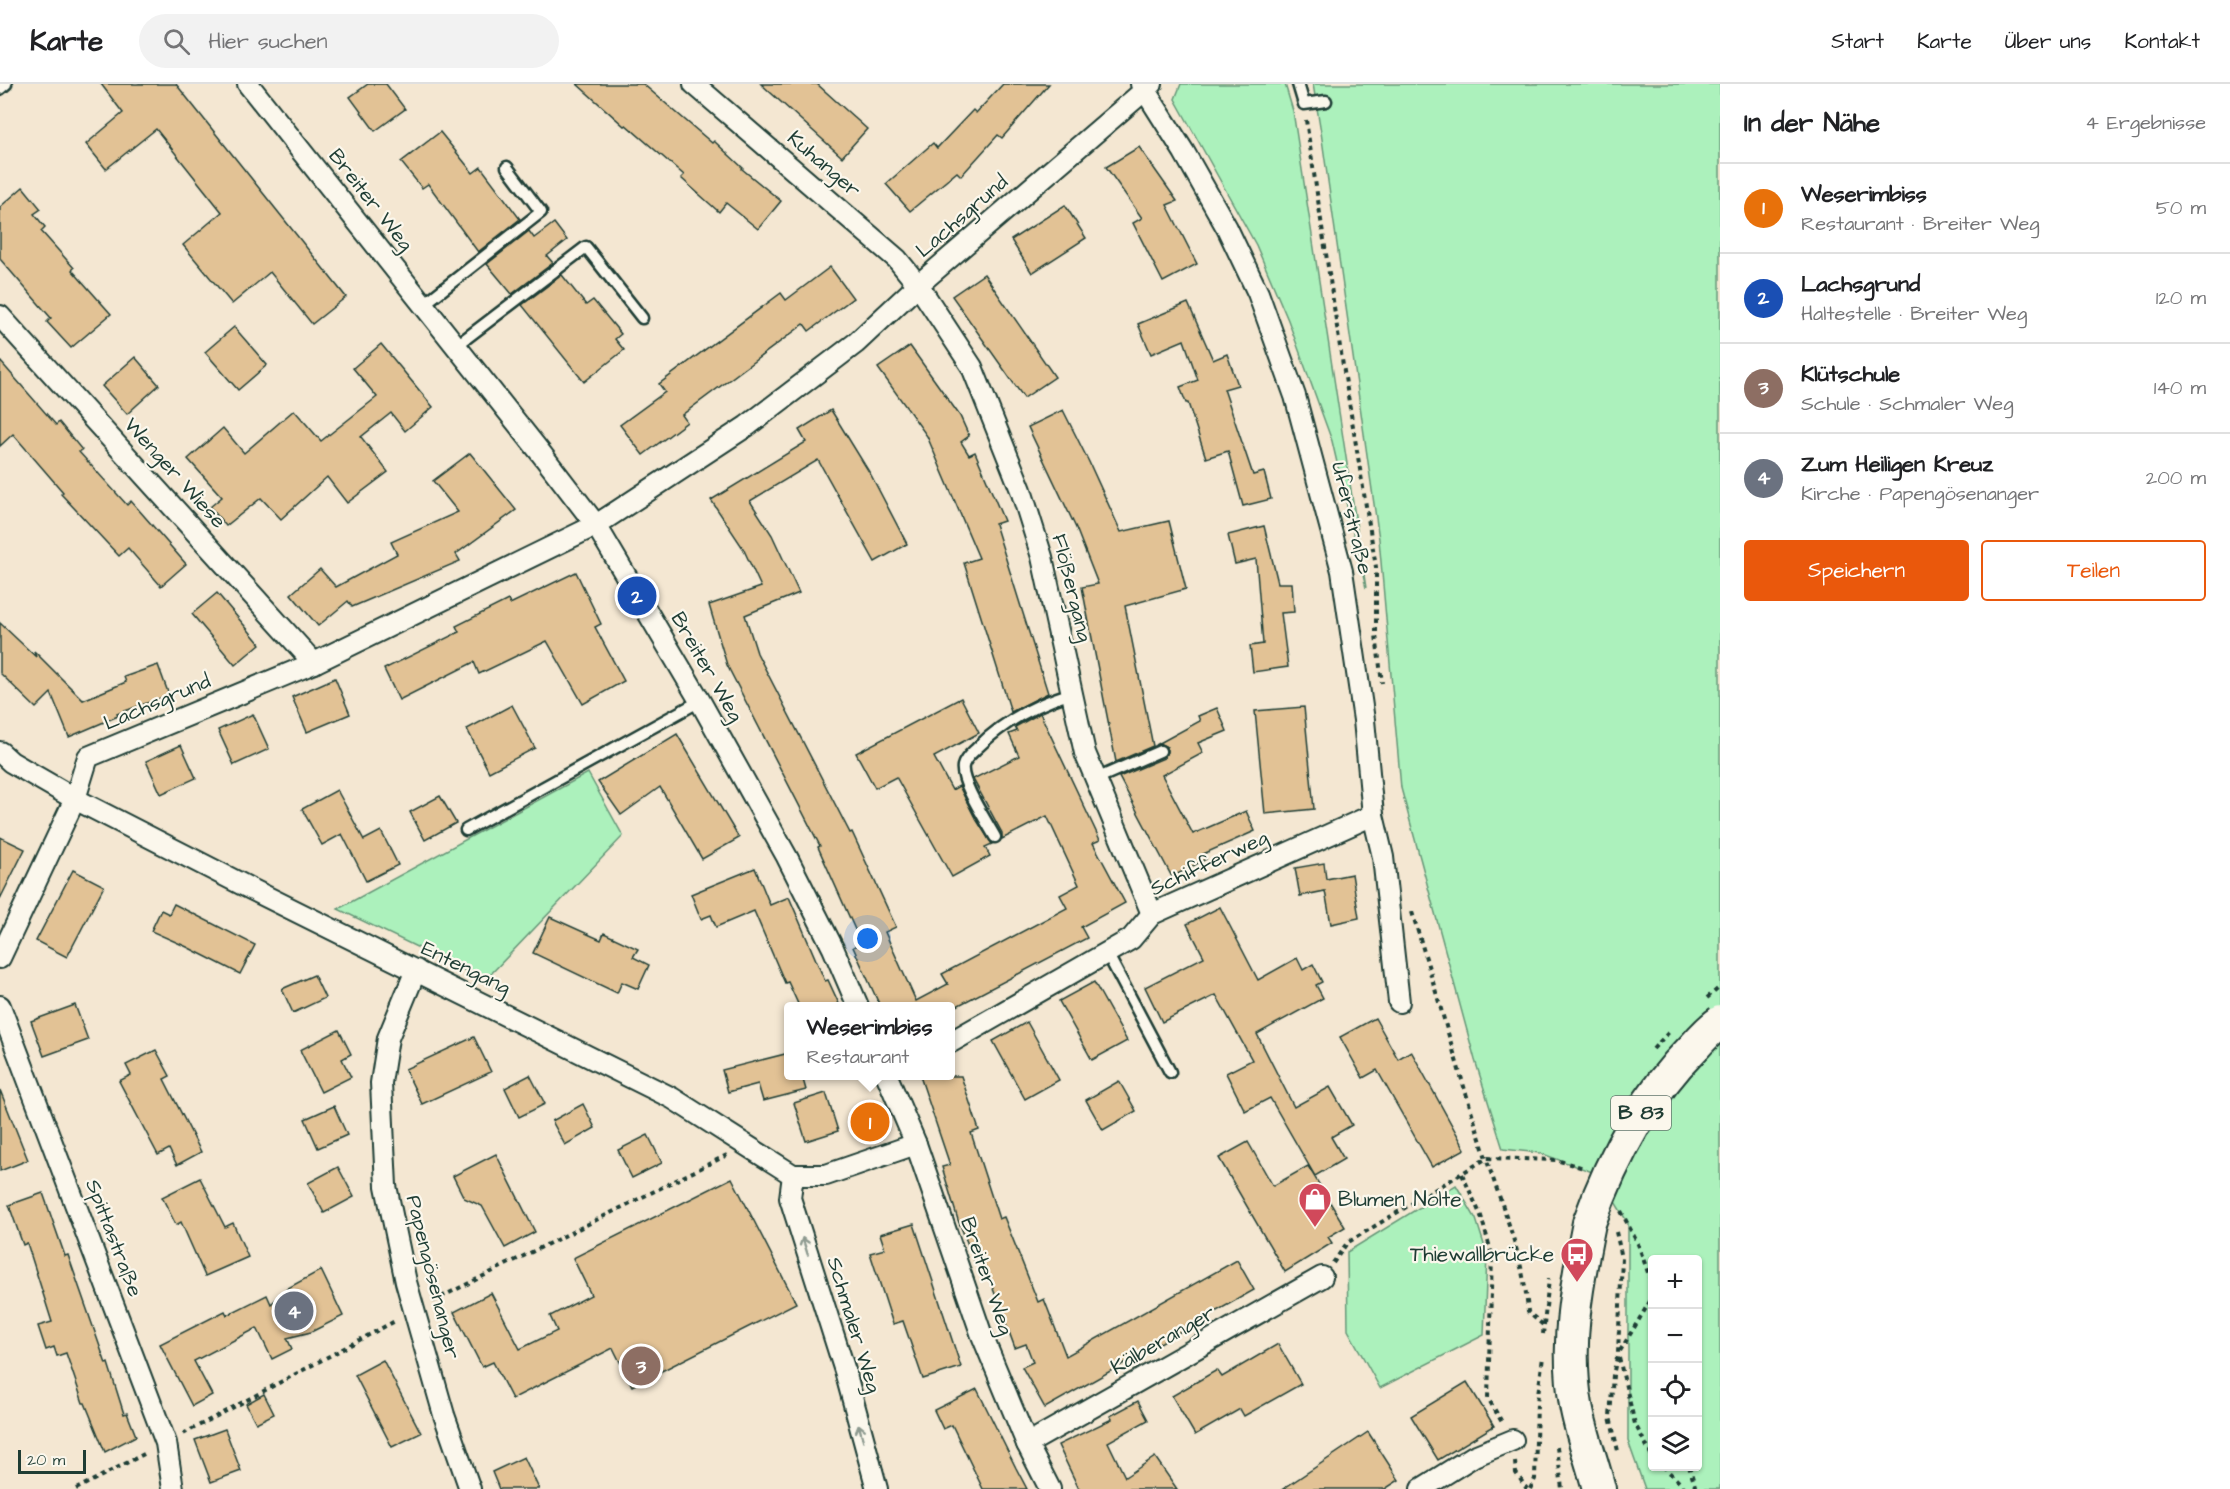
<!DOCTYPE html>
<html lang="de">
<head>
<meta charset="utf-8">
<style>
  :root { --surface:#fff; --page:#f2f2f2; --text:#202124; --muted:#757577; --line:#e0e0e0; --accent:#ea580c }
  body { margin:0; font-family:"Architects Daughter",sans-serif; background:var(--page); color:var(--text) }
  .controls { position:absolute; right:18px; bottom:18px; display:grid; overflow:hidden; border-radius:6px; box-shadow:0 2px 4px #0004 }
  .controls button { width:54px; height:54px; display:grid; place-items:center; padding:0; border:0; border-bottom:2px solid var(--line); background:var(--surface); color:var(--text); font:30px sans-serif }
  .scale { position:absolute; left:18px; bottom:15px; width:68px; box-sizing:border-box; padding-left:6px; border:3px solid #1f3d34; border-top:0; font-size:16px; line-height:21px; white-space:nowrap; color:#1f3d34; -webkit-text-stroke:4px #fbf7ec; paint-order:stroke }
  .you { position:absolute; left:868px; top:855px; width:21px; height:21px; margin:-15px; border:4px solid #fff; border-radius:50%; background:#1a73e8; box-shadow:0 0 0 9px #1a73e833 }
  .badge { display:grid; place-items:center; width:39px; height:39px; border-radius:50%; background:var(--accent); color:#fff; font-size:20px; font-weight:700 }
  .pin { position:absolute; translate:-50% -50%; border:3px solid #fff; box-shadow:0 2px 6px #0006 }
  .popup { position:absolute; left:784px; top:918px; width:171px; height:78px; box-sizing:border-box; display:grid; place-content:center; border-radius:6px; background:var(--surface); filter:drop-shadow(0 2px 4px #0005); font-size:20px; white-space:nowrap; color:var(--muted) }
  .popup b { font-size:22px; color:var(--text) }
  .popup::after { content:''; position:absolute; left:50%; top:100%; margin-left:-12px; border:12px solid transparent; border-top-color:var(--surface) }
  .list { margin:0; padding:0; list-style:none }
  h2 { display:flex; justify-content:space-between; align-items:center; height:78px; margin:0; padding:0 24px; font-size:26px }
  h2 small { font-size:20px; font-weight:400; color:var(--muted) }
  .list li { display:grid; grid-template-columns:39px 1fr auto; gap:18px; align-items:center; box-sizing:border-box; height:90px; padding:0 24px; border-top:2px solid var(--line) }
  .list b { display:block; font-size:22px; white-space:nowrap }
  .list p { margin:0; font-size:20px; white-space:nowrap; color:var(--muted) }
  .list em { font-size:20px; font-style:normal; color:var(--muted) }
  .actions { display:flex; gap:12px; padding:18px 24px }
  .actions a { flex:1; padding:14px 0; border:2px solid var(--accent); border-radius:6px; text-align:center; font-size:21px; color:var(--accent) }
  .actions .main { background:var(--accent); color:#fff }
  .icon { flex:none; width:33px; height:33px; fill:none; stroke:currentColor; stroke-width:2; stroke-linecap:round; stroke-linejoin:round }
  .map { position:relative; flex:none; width:1720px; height:1405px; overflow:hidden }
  header { display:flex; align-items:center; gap:36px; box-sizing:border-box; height:84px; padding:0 30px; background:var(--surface); border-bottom:2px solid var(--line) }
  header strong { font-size:28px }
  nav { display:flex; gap:33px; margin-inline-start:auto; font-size:21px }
  .search { width:420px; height:54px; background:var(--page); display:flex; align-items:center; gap:15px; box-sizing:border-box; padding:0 21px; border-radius:33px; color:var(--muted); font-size:22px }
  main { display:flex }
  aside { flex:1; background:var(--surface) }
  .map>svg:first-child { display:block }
  .green { fill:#acf1bc; stroke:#669778; stroke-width:1.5; fill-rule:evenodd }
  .building { fill:#e2c295; stroke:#1f3d34; stroke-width:1.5 }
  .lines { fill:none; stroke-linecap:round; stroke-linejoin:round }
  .lane-casing { stroke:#1f3d34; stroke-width:15 }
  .street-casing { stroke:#1f3d34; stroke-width:24 }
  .primary-casing { stroke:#1f3d34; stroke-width:36 }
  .path { stroke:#1f3d34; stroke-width:4; stroke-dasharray:4.5 4.5; stroke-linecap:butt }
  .lane { stroke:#fbf7ec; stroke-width:10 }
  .street { stroke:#fbf7ec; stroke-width:20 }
  .primary { stroke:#fbf7ec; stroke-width:32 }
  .primary-bridge-casing { stroke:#1f3d34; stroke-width:36; stroke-linecap:butt }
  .path-bridge { stroke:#1f3d34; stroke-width:4; stroke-dasharray:4.5 4.5; stroke-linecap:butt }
  .primary-bridge { stroke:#fbf7ec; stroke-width:32 }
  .oneway { stroke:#8d9a90 }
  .labels { text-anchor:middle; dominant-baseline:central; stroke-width:4.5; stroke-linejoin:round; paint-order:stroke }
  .shield { fill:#fbf7ec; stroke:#61756b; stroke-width:1.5 }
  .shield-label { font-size:20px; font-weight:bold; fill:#1f3d34 }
  .street-label { font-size:21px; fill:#1f3d34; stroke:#fbf7ec }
  .poi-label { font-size:21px; fill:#1f3d34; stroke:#fbf7ec; text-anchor:start }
</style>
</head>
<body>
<header>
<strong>Karte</strong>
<div class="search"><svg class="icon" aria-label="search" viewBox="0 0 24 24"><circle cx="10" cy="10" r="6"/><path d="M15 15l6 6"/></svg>Hier suchen</div>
<nav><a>Start</a><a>Karte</a><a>Über uns</a><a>Kontakt</a></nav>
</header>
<main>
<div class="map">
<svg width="1720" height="1405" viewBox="0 0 1720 1405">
  <rect width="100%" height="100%" fill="#f4e7d2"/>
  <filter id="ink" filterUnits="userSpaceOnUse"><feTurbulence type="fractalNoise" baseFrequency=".0167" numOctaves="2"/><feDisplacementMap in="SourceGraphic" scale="12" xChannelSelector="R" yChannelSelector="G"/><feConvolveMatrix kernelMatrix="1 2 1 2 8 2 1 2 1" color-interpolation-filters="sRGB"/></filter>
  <g filter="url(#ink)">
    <g class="green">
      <path d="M1181 0H1285L1293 27 1366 504 1332 357 1288 236 1256 161 1175 15Z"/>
      <path d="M1313 0H1720V1405H1645L1628 1357V1139L1598 1090 1540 1069 1503 1065 1475 976 1401 704 1379 455 1321 48ZM1652 1176H1698V1382H1652Z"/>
      <path d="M588 689 623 752 485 896 338 825Z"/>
      <path d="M1456 1101 1476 1135 1487 1170 1484 1251 1380 1304 1348 1246 1347 1168Z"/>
    </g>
    <g class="building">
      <path d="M101 0H176L346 213 312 240 270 188 232 220 183 161 222 128 156 45 106 85 86 60 123 29Z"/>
      <path d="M368 0H386L405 25 375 47 350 13Z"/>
      <path d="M577 0H643L712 59 714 57 743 84 742 85 781 117 758 145 726 119 719 128 681 94 684 91 626 41 624 42Z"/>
      <path d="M761 0H817L867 45 842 73Z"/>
      <path d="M1003 0H1049L1002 54 998 51 961 92 957 88 910 127 886 100 933 59 937 64 973 26 976 29Z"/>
      <path d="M440 48 473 89 481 83 520 135 478 168 428 100 422 104 401 78Z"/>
      <path d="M1139 63 1177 117 1167 121 1197 180 1163 198 1133 139 1142 134 1106 83Z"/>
      <path d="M23 103 41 125 34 130 45 143 41 147 74 184 72 186 111 230 71 264 47 238 51 234 0 175V123Z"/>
      <path d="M1065 121 1086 154 1032 189 1011 156Z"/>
      <path d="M554 139 567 156 547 172 553 179 512 210 487 180 529 147 534 154Z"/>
      <path d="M830 183 853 214 809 247 804 240 682 331 687 338 643 371 620 341 665 308 659 300 781 209 786 216Z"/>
      <path d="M984 190 1055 293 1024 314 952 212Z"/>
      <path d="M562 191 586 221 593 216 621 250 615 255 624 266 584 298 522 221Z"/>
      <path d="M1188 219 1213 276 1227 270 1238 301 1224 305 1253 391 1264 388 1271 415 1243 422 1228 367 1206 374 1188 319H1186L1180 303 1198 296 1184 256 1151 270 1138 240Z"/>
      <path d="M234 243 267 281 238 306 205 268Z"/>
      <path d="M381 260 433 323 405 347 391 329 361 353 388 388 347 419 327 393 281 435 261 414 226 442 210 423 222 413 188 375 223 344 244 369 294 326 321 357 377 313 353 284Z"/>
      <path d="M910 262 960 332 969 352 961 358 969 371 975 368 1004 437 995 440 1048 609 1011 628 964 479 979 474 927 352 878 284Z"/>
      <path d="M135 273 159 301 127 330 102 302Z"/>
      <path d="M0 277 56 341 59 338 82 366 79 368 127 421 131 417 186 480 161 502 128 464 119 472 61 410 63 408 13 350 0 362Z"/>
      <path d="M831 326 871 391 907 460 875 478 818 376 750 417 772 451 799 509 745 531 757 569 850 749 852 748 896 843 885 848 916 917 948 900 942 890 1067 824 1060 811 1079 801 1047 732 1002 755V749L973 695 1019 672 1009 650 1017 647 1015 643 1037 631 1040 629 1100 756 1093 759 1125 819 1081 843 1087 854 957 922H880L853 863 861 859 818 763 820 762 727 581 709 521 761 503 743 464 711 416 806 358 799 346Z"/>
      <path d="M1063 326 1089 378 1121 448 1169 437 1186 505 1125 522 1153 662 1116 678 1082 503 1098 500 1076 444 1028 343Z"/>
      <path d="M470 369 516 426 456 470 460 477 352 523 348 517 318 542 291 510 320 485 336 503 397 470 391 458 458 428 433 397Z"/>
      <path d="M1264 442 1278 499H1292L1294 528 1281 529 1288 583 1253 588 1250 562 1263 560 1256 475 1235 480 1228 451Z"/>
      <path d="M576 488 601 540 595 543 624 597 583 620 547 557 479 590 474 578 399 616 384 585 459 548 456 542 508 516 510 520Z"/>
      <path d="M217 509 260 560 235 581 192 530Z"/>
      <path d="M0 539 36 573 34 567 83 616 126 598 124 593 158 581 169 611 117 630 118 632 69 653 51 609 36 624 0 589Z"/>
      <path d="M335 594 350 630 307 648 292 613Z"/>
      <path d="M961 614 979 649 934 673 952 706 959 702 974 732 992 760 985 763 990 772 952 793 896 693 875 704 856 669Z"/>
      <path d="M512 621 535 664 489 688 467 645Z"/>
      <path d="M1304 623 1314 725 1265 730 1255 627Z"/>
      <path d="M1217 624 1227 647 1198 659 1203 669 1162 691 1193 750 1246 727 1255 747 1203 770 1206 775 1172 793 1119 693 1164 674 1167 668V663L1161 660 1156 661 1200 637 1198 632Z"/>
      <path d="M253 630 269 665 234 681 218 646Z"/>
      <path d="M677 650 739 754 702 775 660 703 621 731 598 698Z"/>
      <path d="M181 661 196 694 161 710 146 677Z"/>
      <path d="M337 706 364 756 381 747 398 781 366 797 342 750 322 761 302 725Z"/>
      <path d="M440 712 456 739 425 756 410 728Z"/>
      <path d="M0 753 25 765 0 815Z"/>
      <path d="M1324 779 1326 795 1352 790 1359 834 1331 840 1325 807 1300 812 1295 784Z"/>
      <path d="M755 784 770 821 789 813 825 897 828 896 840 922H799L788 898 785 899 754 827 716 843 711 831 701 835 691 810Z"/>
      <path d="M73 786 104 802 67 873 36 857Z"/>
      <path d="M174 820 255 861 240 890 187 863 151 847 161 826 169 830Z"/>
      <path d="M1220 823 1258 896 1297 874 1303 886 1313 880 1322 898 1316 901 1323 914 1257 950 1294 1023 1330 1003 1352 1041 1331 1053 1344 1075 1315 1092 1270 1014 1245 1027 1226 989 1252 976 1216 911 1162 938 1145 903 1204 873 1187 840Z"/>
      <path d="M550 833 601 856 604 849 638 865 633 873 649 881 638 905 622 898 617 909 533 869Z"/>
      <path d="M314 891 325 914 293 929 282 905Z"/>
      <path d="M1094 898 1127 957 1092 976 1059 917Z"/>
      <path d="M75 921 88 956 44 972 31 937Z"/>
      <path d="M1375 934 1398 975 1411 967 1465 1065 1432 1083 1377 986 1363 994 1340 953Z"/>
      <path d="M1027 938 1059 996 1025 1015 993 957Z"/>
      <path d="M339 946 351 970 342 975 351 993 321 1008 300 966Z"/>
      <path d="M474 953 491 988 422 1020 405 985Z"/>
      <path d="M156 966 170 992 164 995 201 1068 177 1081 169 1065 158 1071 119 997 131 991 126 981Z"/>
      <path d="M789 969V992H802L806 1006 763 1017 758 1000 728 1008 722 986Z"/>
      <path d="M530 991 545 1020 519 1033 505 1004Z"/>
      <path d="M920 992H961L979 1046 971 1049 999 1135 1004 1133 1038 1218 1044 1215 1066 1272 1237 1176 1254 1206 1045 1324 1022 1283 1033 1278 1026 1260 1015 1264 982 1175 975 1178 958 1136 942 1083 950 1081Z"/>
      <path d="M1119 997 1136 1027 1103 1046 1086 1016Z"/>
      <path d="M0 1006 28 1076 0 1087Z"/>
      <path d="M826 1009 838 1047 806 1057 794 1019Z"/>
      <path d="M583 1020 595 1044 565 1061 552 1037Z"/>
      <path d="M334 1022 347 1051 318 1064 305 1035Z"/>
      <path d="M648 1051 662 1079 632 1094 618 1066Z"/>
      <path d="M1248 1058 1273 1102 1308 1082 1345 1143 1328 1153 1332 1159 1285 1188 1219 1074Z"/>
      <path d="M496 1070 535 1148 505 1164 482 1122 464 1114 453 1092Z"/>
      <path d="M338 1083 354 1113 324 1129 308 1099Z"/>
      <path d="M200 1094 225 1143 233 1139 248 1173 205 1192 181 1138 176 1141 162 1113Z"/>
      <path d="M732 1094 796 1219 632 1302 613 1264 512 1315 493 1278 482 1283 454 1228 491 1209 520 1265 557 1247 550 1232 591 1211 573 1174Z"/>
      <path d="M43 1109 65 1172 68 1171 106 1280 108 1279 124 1330 127 1329 136 1352 105 1368 85 1319H83L66 1269 57 1272 54 1263 46 1266 38 1242 52 1238 27 1159 23 1161 9 1121Z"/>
      <path d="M914 1140 961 1283 923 1295 903 1237 893 1240 870 1169 885 1165 880 1150Z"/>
      <path d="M321 1186 343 1232 311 1248 287 1254 292 1265 272 1275 257 1244 194 1277 212 1311 192 1322 160 1260 225 1227 227 1231 267 1211 271 1220 288 1204Z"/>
      <path d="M1278 1260 1301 1300 1244 1332 1240 1325 1195 1351 1172 1312 1217 1286 1222 1293Z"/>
      <path d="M383 1276 421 1349 392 1363 355 1291Z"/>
      <path d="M1467 1298 1494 1342 1438 1376 1411 1332Z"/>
      <path d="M977 1305 1016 1384 1027 1405H983L952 1341 943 1345 934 1326Z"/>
      <path d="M264 1310 274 1330 256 1339 246 1320Z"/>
      <path d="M1138 1317 1148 1336 1108 1358 1125 1393 1155 1373 1177 1405H1079L1058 1361 1112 1335 1110 1332Z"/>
      <path d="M225 1345 241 1387 211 1398 195 1356Z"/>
      <path d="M1368 1348 1399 1396 1385 1405H1283Z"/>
      <path d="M524 1373 539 1405H499L492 1388Z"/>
    </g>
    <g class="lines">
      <defs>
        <g id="lane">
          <path d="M1298 0 1304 20 1326 17"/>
          <path d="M0 5 6 0"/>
          <path d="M423 221 541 128 507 83"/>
          <path d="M456 262 586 163 642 234"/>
          <path d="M1096 695 1160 667"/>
          <path d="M466 746 700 617"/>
          <path d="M995 753C987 738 960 698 963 682 965 674 972 669 977 664 1004 637 1036 620 1072 609"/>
          <path d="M1107 869 1170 988"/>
        </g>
        <g id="street">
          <path d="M248 0 540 368 596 441 700 617 787 773 833 864 858 922"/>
          <path d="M694 0 897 175 918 201 972 283 1021 406 1042 473 1085 669 1152 830"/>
          <path d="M1141 0 1184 68 1227 144 1258 209 1295 312 1342 487 1364 636 1373 731 1383 773 1399 918"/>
          <path d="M0 232 314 579"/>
          <path d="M0 668 11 678 75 715 251 805 672 1014 793 1091H826L916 1060"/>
          <path d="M0 874 75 715 88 673 314 579 596 441 747 342 856 259 918 201 1152 0"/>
          <path d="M416 886 388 954 381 999 386 1102 406 1198 444 1331 470 1405"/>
          <path d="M0 922 166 1359 173 1405"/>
          <path d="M951 958 1131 855 1152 830 1373 731"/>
          <path d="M887 992 916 1060 981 1249 1027 1360 1050 1405"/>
          <path d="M793 1091 790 1114 845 1287 877 1405"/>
          <path d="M1027 1360 1322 1193"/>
          <path d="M1421 1405 1474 1372 1513 1356"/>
        </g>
        <path id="primary" d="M1589 1139C1577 1199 1565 1260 1576 1321 1581 1349 1592 1377 1599 1405"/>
      </defs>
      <use href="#lane" class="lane-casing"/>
      <use href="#street" class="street-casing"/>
      <use href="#primary" class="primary-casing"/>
      <g class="path">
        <path d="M1306 36 1340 263 1376 483V551L1382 599"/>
        <path d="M1412 828C1437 910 1460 992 1486 1074 1503 1125 1524 1174 1528 1228L1543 1241"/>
        <path d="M1462 1090 1481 1132 1492 1171 1488 1314 1503 1340"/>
        <path d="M1621 1127 1638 1160 1652 1200"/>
        <path d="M1616 1148 1622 1174 1618 1269 1613 1291 1610 1333 1618 1367"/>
        <path d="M1333 1179 1347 1159 1487 1074 1556 1076 1584 1084"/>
        <path d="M433 1217 727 1071"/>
        <path d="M1543 1250 1549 1195"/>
        <path d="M1620 1267 1652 1214"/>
        <path d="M1619 1274 1635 1340 1652 1372"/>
        <path d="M183 1350 397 1236"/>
        <path d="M1557 1363 1562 1405"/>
        <path d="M1515 1378 1516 1389 1527 1405"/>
        <path d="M1663 1382 1686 1405"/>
        <path d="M1689 1382 1696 1405"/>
        <path d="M76 1405 148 1368"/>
        <path d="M1530 1405 1535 1395 1537 1318 1543 1273"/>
      </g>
      <use href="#lane" class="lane"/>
      <use href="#street" class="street"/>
      <use href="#primary" class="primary"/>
      <defs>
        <path id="primary-bridge" d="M1589 1139C1612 1074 1644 1013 1694 963 1702 954 1710 945 1720 938"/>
      </defs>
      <use href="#primary-bridge" class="primary-bridge-casing"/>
      <g class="path-bridge">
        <path d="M1707 914 1720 903"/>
        <path d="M1653 965 1670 947"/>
      </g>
      <use href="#primary-bridge" class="primary-bridge"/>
    </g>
    <defs><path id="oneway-shaft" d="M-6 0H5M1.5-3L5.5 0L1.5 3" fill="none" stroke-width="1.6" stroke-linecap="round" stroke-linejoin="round" transform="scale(1.5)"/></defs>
    <g class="oneway">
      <use href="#oneway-shaft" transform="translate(805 1162) rotate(-108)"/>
      <use href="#oneway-shaft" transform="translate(861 1349) rotate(-105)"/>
    </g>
  </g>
  <defs>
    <symbol id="shop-pin" viewBox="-11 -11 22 30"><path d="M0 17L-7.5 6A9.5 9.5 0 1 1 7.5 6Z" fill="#d1495b" stroke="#fbf7ec"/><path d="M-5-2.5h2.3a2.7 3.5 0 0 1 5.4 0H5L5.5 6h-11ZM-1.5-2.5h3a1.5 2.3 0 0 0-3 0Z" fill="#fff"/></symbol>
    <symbol id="bus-pin" viewBox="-11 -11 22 30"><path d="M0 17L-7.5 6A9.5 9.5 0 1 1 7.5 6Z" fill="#d1495b" stroke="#fbf7ec"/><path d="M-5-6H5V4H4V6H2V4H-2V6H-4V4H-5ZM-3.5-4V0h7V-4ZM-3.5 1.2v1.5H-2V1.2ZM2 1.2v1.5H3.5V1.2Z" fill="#fff"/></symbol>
  </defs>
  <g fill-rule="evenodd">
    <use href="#shop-pin" x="1296" y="1096" width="38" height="52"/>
    <use href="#bus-pin" x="1558" y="1151" width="38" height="52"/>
  </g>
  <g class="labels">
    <rect class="shield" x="1611" y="1012" width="60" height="34" rx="4.5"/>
    <g class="shield-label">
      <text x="1641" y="1029">B 83</text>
    </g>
    <g class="street-label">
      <text transform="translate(824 80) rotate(41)">Kuhanger</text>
      <text transform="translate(371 116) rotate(52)">Breiter Weg</text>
      <text transform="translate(962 132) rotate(-41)">Lachsgrund</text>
      <text transform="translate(175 389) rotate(48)">Wenger Wiese</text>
      <text transform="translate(1352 434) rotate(76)">Uferstraße</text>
      <text transform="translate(1072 504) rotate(76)">Flößergang</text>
      <text transform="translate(707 583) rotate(60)">Breiter Weg</text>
      <text transform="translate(157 618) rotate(-23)">Lachsgrund</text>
      <text transform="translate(1209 779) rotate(-25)">Schifferweg</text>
      <text transform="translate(466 884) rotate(26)">Entengang</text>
      <text transform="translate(114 1154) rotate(69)">Spittastraße</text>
      <text transform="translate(987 1192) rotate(71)">Breiter Weg</text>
      <text transform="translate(433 1193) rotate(76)">Papengösenanger</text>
      <text transform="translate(854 1241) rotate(73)">Schmaler Weg</text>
      <text transform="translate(1163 1256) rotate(-30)">Kälberanger</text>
    </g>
    <g class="poi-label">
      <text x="1338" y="1115">Blumen Nolte</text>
      <text x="1554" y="1170" text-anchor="end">Thiewallbrücke</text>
    </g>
  </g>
</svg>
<div class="controls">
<button>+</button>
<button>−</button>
<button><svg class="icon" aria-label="locate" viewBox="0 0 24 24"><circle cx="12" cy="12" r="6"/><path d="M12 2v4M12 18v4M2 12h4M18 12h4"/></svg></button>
<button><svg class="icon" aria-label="layers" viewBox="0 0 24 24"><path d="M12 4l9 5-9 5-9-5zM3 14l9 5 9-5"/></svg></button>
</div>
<div class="scale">20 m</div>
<div class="you"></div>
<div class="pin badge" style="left:870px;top:1038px;background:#e8710a">1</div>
<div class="popup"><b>Weserimbiss</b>Restaurant</div>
<div class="pin badge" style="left:637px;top:512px;background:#1a4fb4">2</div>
<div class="pin badge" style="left:641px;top:1282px;background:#8d6e63">3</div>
<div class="pin badge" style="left:294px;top:1227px;background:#6b7280">4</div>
</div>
<aside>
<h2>In der Nähe<small>4 Ergebnisse</small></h2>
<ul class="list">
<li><span class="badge" style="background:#e8710a">1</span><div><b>Weserimbiss</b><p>Restaurant · Breiter Weg</p></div><em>50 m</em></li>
<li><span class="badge" style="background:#1a4fb4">2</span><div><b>Lachsgrund</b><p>Haltestelle · Breiter Weg</p></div><em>120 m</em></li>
<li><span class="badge" style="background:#8d6e63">3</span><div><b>Klütschule</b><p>Schule · Schmaler Weg</p></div><em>140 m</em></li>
<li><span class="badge" style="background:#6b7280">4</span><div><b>Zum Heiligen Kreuz</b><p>Kirche · Papengösenanger</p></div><em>200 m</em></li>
</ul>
<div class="actions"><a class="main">Speichern</a><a>Teilen</a></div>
</aside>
</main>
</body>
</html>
